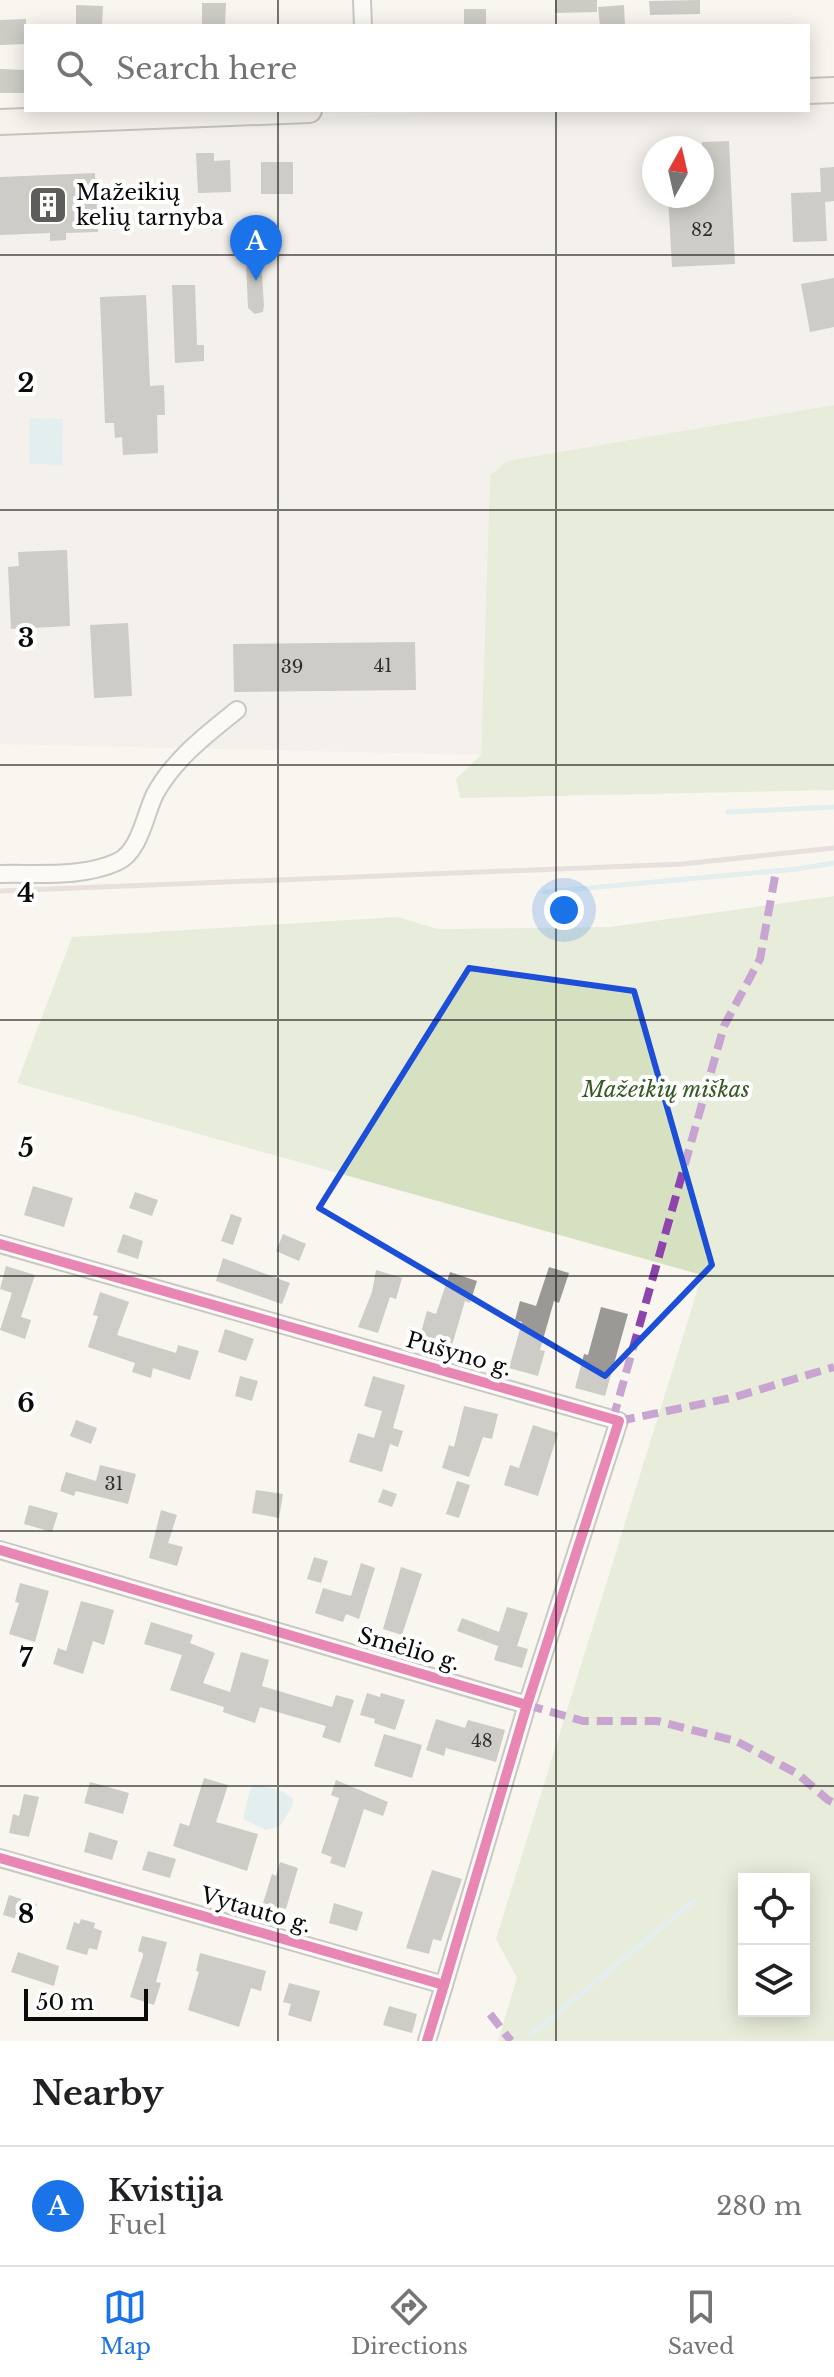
<!DOCTYPE html>
<html lang="en">
<head>
<meta charset="utf-8">
<style>
  :root { --surface:#fff; --page:#f2f2f2; --text:#202124; --muted:#757577; --line:#e0e0e0; --accent:#1a73e8 }
  body { margin:0; font-family:"Libre Baskerville",serif; background:var(--page); color:var(--text) }
  .controls { position:absolute; right:24px; bottom:24px; display:grid; overflow:hidden; border-radius:0px; box-shadow:0 4px 20px #0003 }
  .controls button { width:72px; height:72px; display:grid; place-items:center; padding:0; border:0; border-bottom:2px solid var(--line); background:var(--surface); color:var(--text); font:40px sans-serif }
  .compass { position:absolute; left:642px; top:136px; width:72px; height:72px; border-radius:50%; background:var(--surface); box-shadow:0 4px 20px #0003; rotate:8deg }
  .scale { position:absolute; left:24px; bottom:20px; width:124px; box-sizing:border-box; padding-left:8px; border:4px solid #0b0b0b; border-top:0; font-size:22px; line-height:28px; white-space:nowrap; color:#0b0b0b; -webkit-text-stroke:6px #fff; paint-order:stroke }
  .you { position:absolute; left:564px; top:910px; width:28px; height:28px; margin:-20px; border:6px solid #fff; border-radius:50%; background:#1a73e8; box-shadow:0 0 0 12px #1a73e833 }
  .badge { display:grid; place-items:center; width:52px; height:52px; border-radius:50%; background:var(--accent); color:#fff; font-size:26px; font-weight:700 }
  .pin { position:absolute; translate:-50% -66px; filter:drop-shadow(0 2px 4px #0008) }
  .pin::after { content:''; position:absolute; top:42px; width:28px; height:24px; background:inherit; clip-path:polygon(0 0,100% 0,50% 100%) }
  .list { margin:0; padding:0; list-style:none }
  h2 { display:flex; justify-content:space-between; align-items:center; height:104px; margin:0; padding:0 32px; font-size:34px }
  h2 small { font-size:26px; font-weight:400; color:var(--muted) }
  .list li { display:grid; grid-template-columns:52px 1fr auto; gap:24px; align-items:center; box-sizing:border-box; height:120px; padding:0 32px; border-top:2px solid var(--line) }
  .list b { display:block; font-size:30px; white-space:nowrap }
  .list p { margin:0; font-size:26px; white-space:nowrap; color:var(--muted) }
  .list em { font-size:26px; font-style:normal; color:var(--muted) }
  .icon { flex:none; width:44px; height:44px; fill:none; stroke:currentColor; stroke-width:2; stroke-linecap:round; stroke-linejoin:round }
  .map { position:relative; flex:none; width:834px; height:2041px; overflow:hidden }
  .search { position:absolute; background:var(--surface); box-shadow:0 4px 20px #0003; left:24px; right:24px; top:24px; height:88px; display:flex; align-items:center; gap:20px; box-sizing:border-box; padding:0 28px; border-radius:0px; color:var(--muted); font-size:30px }
  .sheet { height:224px; background:var(--surface) }
  nav { display:flex; justify-content:space-around; align-items:center; box-sizing:border-box; height:112px; border-top:2px solid var(--line); background:var(--surface); font-size:22px; color:var(--muted) }
  nav a { display:grid; justify-items:center; gap:4px }
  nav .on { color:var(--accent) }
  .map>svg:first-child { display:block }
  .industrial { fill:#efeaec; fill-rule:evenodd }
  .forest { fill:#d6e1c1; fill-rule:evenodd }
  .water { fill:#cae6ee }
  .lines { fill:none; stroke-linecap:round; stroke-linejoin:round }
  .stream { stroke:#cae6ee; stroke-width:5 }
  .building { fill:#9b9995 }
  .street-casing { stroke:#92918e; stroke-width:20 }
  .secondary-casing { stroke:#888784; stroke-width:28 }
  .street { stroke:#fefefd; stroke-width:16 }
  .secondary { stroke:#f3f0e9; stroke-width:24 }
  .rail { stroke:#d3c6c7; stroke-width:5 }
  .quiet { stroke:#8e44ad; stroke-width:8; stroke-dasharray:16 8; stroke-linecap:butt }
  .cycleway-casing { stroke:#fff; stroke-width:15 }
  .cycleway { stroke:#d6006c; stroke-width:10 }
  .marked { fill:none; stroke:#1d4ed8; stroke-width:6; stroke-linejoin:round }
  .grid { fill:none; stroke:#0b0b0b; stroke-width:2; stroke-opacity:0.55 }
  .labels { text-anchor:middle; dominant-baseline:central; stroke-width:8; stroke-linejoin:round; paint-order:stroke }
  .number-label { font-size:18px; fill:#2f2e2e }
  .poi-label { font-size:22px; fill:#0b0b0b; stroke:#fff; text-anchor:start }
  .park-label { font-size:22px; font-style:italic; fill:#365925; stroke:#fff }
  .street-label { font-size:22px; fill:#0b0b0b; stroke:#fff }
  .grid-label { font-size:26px; text-anchor:middle; font-weight:bold; fill:#0b0b0b; stroke:#fff; stroke-width:8; stroke-linejoin:round; paint-order:stroke }
</style>
</head>
<body>
<div class="map">
<svg width="834" height="2041" viewBox="0 0 834 2041">
  <rect width="100%" height="100%" fill="#f8f6ef"/>
  <path class="industrial" d="M834 98V405L507 461 490 476 481 755 0 744V131L485 110H808V99ZM654 148H702V196H654Z"/>
  <g class="forest">
    <path d="M834 405V790L460 798 456 779 481 755 490 476 507 461Z"/>
    <path d="M834 896V2041H498L517 1978 496 1939 702 1275 17 1083 72 937 398 917 437 929 610 927ZM744 1879H804V2011H744Z"/>
  </g>
  <g class="water">
    <path d="M30 418 63 419 62 465 29 464Z"/>
    <path d="M255 1785C269 1788 283 1789 293 1799L292 1807 280 1826 266 1830 243 1819 250 1790Z"/>
  </g>
  <g class="lines">
    <g class="stream">
      <path d="M728 812 834 807"/>
      <path d="M544 892 797 869 834 863"/>
      <path d="M532 2034 694 1901"/>
    </g>
  </g>
  <g class="building">
    <path d="M555 0H597V12L555 13Z"/>
    <path d="M700 0V14L650 15 649 1Z"/>
    <path d="M202 3H226L225 26H202Z"/>
    <path d="M76 5 103 6 102 26H76Z"/>
    <path d="M624 5 625 26H600L598 7Z"/>
    <rect x="464" y="9" width="22" height="17"/>
    <path d="M26 19V44L0 45V20Z"/>
    <path d="M0 69 26 70V93H0Z"/>
    <path d="M729 141 735 264 672 267 668 196H702V142Z"/>
    <path d="M196 153H214V161L230 160 231 192 198 193Z"/>
    <rect x="261" y="162" width="32" height="32"/>
    <path d="M834 167V201L825 202 827 241 793 242 791 193 821 192 820 168Z"/>
    <path d="M95 173 98 232 66 233V240L50 241V233L0 235V177Z"/>
    <path d="M252 256 261 262 264 305 263 312 255 314 248 308 246 262Z"/>
    <path d="M834 278V327L810 332 801 284Z"/>
    <path d="M172 285H195L197 345H204V361L175 363Z"/>
    <path d="M146 295 150 386 164 385 165 415H157L158 453 123 455 122 437 115 438 114 423H105L100 297Z"/>
    <path d="M67 550 70 626 11 629 8 567 19 566 18 552Z"/>
    <path d="M128 623 132 696 94 698 90 625Z"/>
    <path d="M415 642 416 690 234 692 233 644Z"/>
    <path d="M33 1186 73 1198 64 1227 24 1215Z"/>
    <path d="M135 1192 158 1200 152 1216 129 1208Z"/>
    <path d="M231 1214 242 1218 233 1245 221 1241Z"/>
    <path d="M123 1234 143 1241 138 1259 117 1252Z"/>
    <path d="M283 1234 306 1244 299 1261 276 1251Z"/>
    <path d="M223 1258 290 1283 282 1304 216 1281Z"/>
    <path d="M6 1266 35 1275 21 1317 31 1320 25 1339 0 1330 12 1293 0 1289Z"/>
    <path d="M549 1267 569 1273 559 1303 554 1301 540 1350 545 1351 538 1376 509 1368 522 1322 515 1320 520 1301 536 1306Z"/>
    <path d="M376 1270 402 1278 396 1299 390 1297 378 1333 358 1327 372 1292Z"/>
    <path d="M450 1272 477 1281 470 1303 465 1301 450 1352 418 1343 427 1311 436 1314Z"/>
    <path d="M100 1292 129 1302 117 1335 176 1353 178 1345 199 1351 190 1380 153 1368 151 1378 132 1372 135 1363 88 1347 98 1316 93 1315Z"/>
    <path d="M601 1307 628 1314 605 1396 575 1388 584 1354 588 1355Z"/>
    <path d="M225 1329 254 1339 246 1361 218 1352Z"/>
    <path d="M240 1376 258 1381 252 1401 235 1396Z"/>
    <path d="M373 1376 405 1385 393 1428 403 1431 398 1447 390 1444 382 1472 349 1462 358 1433 374 1438 382 1411 364 1406Z"/>
    <path d="M464 1406 498 1414 492 1439 483 1437 469 1477 442 1468 449 1445 454 1447Z"/>
    <path d="M76 1420 97 1428 91 1444 70 1436Z"/>
    <path d="M533 1425 558 1433 538 1496 504 1485 510 1465 519 1468Z"/>
    <path d="M100 1465 136 1474 128 1504 76 1491 74 1496 60 1491 66 1472 96 1481Z"/>
    <path d="M457 1481 470 1485 459 1518 446 1514Z"/>
    <path d="M383 1489 397 1494 392 1507 378 1502Z"/>
    <path d="M256 1490 283 1494 279 1518 252 1513Z"/>
    <path d="M29 1505 58 1513 52 1532 24 1524Z"/>
    <path d="M161 1510 177 1515 168 1543 183 1547 177 1566 149 1558Z"/>
    <path d="M314 1557 328 1561 321 1583 307 1579Z"/>
    <path d="M361 1563 375 1568 359 1619 346 1614 343 1622 315 1613 323 1588 351 1596Z"/>
    <path d="M401 1567 422 1574 402 1635 383 1629Z"/>
    <path d="M20 1583 49 1591 35 1642 9 1634 19 1603 15 1602Z"/>
    <path d="M81 1601 114 1610 104 1645 93 1641 83 1674 53 1664 58 1648 66 1651Z"/>
    <path d="M507 1607 528 1613 517 1646 528 1649 522 1668 494 1660 498 1646 457 1631 462 1618 499 1632Z"/>
    <path d="M151 1622 193 1635 190 1643 215 1653 203 1683 230 1692 241 1652 269 1660 262 1686 332 1707 336 1695 354 1700 340 1743 322 1737 326 1726 260 1707 255 1723 223 1712 224 1707 170 1690 182 1655 144 1644Z"/>
    <path d="M367 1693 380 1697 381 1693 405 1700 395 1730 374 1723 375 1719 360 1715Z"/>
    <path d="M436 1719 465 1728 468 1720 505 1730 496 1762 446 1748 444 1756 426 1750Z"/>
    <path d="M384 1734 422 1745 412 1778 374 1766Z"/>
    <path d="M204 1778 228 1785 216 1822 258 1834 247 1871 173 1846 180 1823 189 1826Z"/>
    <path d="M336 1780 388 1802 383 1816 364 1809 345 1868 330 1863 332 1857 321 1853 339 1798 331 1795Z"/>
    <path d="M90 1782 129 1793 123 1814 84 1803Z"/>
    <path d="M24 1794 39 1797 29 1837 9 1833 13 1814 19 1816Z"/>
    <path d="M89 1832 118 1841 112 1860 84 1852Z"/>
    <path d="M148 1851 176 1859 170 1878 142 1870Z"/>
    <path d="M280 1862 298 1868 286 1909 263 1903 272 1874 276 1876Z"/>
    <path d="M432 1870 462 1879 441 1941 433 1939 429 1954 406 1948Z"/>
    <path d="M9 1895 37 1904 32 1923 3 1915Z"/>
    <path d="M334 1903 363 1912 357 1931 329 1923Z"/>
    <path d="M81 1919 95 1923 94 1928 102 1931 97 1950 89 1948 87 1955 66 1949 74 1922 79 1924Z"/>
    <path d="M142 1936 167 1942 156 1982 161 1983 154 2005 130 1997 143 1956V1953L138 1951Z"/>
    <path d="M18 1952 59 1966 54 1986 11 1972Z"/>
    <path d="M200 1953 266 1971 261 1991 251 1988 239 2027 188 2010 199 1972 196 1971Z"/>
    <path d="M289 1983 320 1991 311 2022 288 2015 291 2004 283 2002Z"/>
    <path d="M389 2006 417 2014 412 2033 383 2025Z"/>
  </g>
  <g class="lines">
    <defs>
      <g id="street">
        <path d="M362 0 363 26"/>
        <path d="M0 874C37 873 82 878 117 862 140 852 145 814 155 794 174 759 207 734 237 710"/>
        <path d="M0 1244 619 1421 527 1705"/>
        <path d="M0 1550 527 1705 444 1985"/>
        <path d="M0 1858 444 1985 427 2041"/>
      </g>
      <g id="secondary">
        <path d="M808 91 834 90"/>
        <path d="M0 122 309 110"/>
      </g>
    </defs>
    <use href="#street" class="street-casing"/>
    <use href="#secondary" class="secondary-casing"/>
    <use href="#street" class="street"/>
    <use href="#secondary" class="secondary"/>
    <path class="rail" d="M0 891 682 864 834 848"/>
    <g class="quiet">
      <path d="M613 1419 724 1026 760 959 776 871"/>
      <path d="M619 1421 735 1397 834 1367"/>
      <path d="M527 1705 583 1721H657L736 1741 798 1774 828 1800 834 1803"/>
      <path d="M490 2014 511 2041"/>
    </g>
    <defs>
      <g id="cycleway">
        <path d="M0 1244 619 1421 527 1705"/>
        <path d="M0 1550 527 1705 444 1985"/>
        <path d="M0 1858 444 1985 427 2041"/>
      </g>
    </defs>
    <use href="#cycleway" class="cycleway-casing"/>
    <use href="#cycleway" class="cycleway"/>
  </g>
  <path d="M0 0H834V2041H0ZM469 968 634 991 712 1265 605 1376 319 1208Z" fill="#f8f6ef" fill-opacity=".55" fill-rule="evenodd"/>
  <path class="marked" d="M469 968 634 991 712 1265 605 1376 319 1208Z"/>
  <path class="grid" d="M278 0V26M556 0V26M278 110V2041M556 110V2041M0 255H834M0 510H834M0 765H834M0 1020H834M0 1276H834M0 1531H834M0 1786H834"/>
  <defs>
    <symbol id="building-square" viewBox="-11 -11 22 22"><rect x="-9" y="-9" width="18" height="18" rx="4" fill="#5e5d5b" stroke="#fff"/><path d="M-4-6H4V6H1V3H-1V6H-4ZM-2.5-4.3h1.7v1.8h-1.7ZM.8-4.3h1.7v1.8H.8ZM-2.5-1h1.7V.8h-1.7ZM.8-1h1.7V.8H.8Z" fill="#fff"/></symbol>
  </defs>
  <g fill-rule="evenodd">
    <use href="#building-square" x="26" y="183" width="44" height="44"/>
  </g>
  <g class="labels">
    <g class="number-label">
      <text x="702" y="230">82</text>
      <text x="383" y="666">41</text>
      <text x="292" y="667">39</text>
      <text x="114" y="1484">31</text>
      <text x="482" y="1741">48</text>
    </g>
    <g class="poi-label">
      <text x="76" y="192">Mažeikių<tspan x="76" dy="25">kelių tarnyba</tspan></text>
    </g>
    <g class="park-label">
      <text x="666" y="1089">Mažeikių miškas</text>
    </g>
    <g class="street-label">
      <text transform="translate(459 1354) rotate(16)">Pušyno g.</text>
      <text transform="translate(409 1649) rotate(16)">Smėlio g.</text>
      <text transform="translate(256 1910) rotate(16)">Vytauto g.</text>
    </g>
  </g>
  <g class="grid-label">
    <text x="26" y="392">2</text>
    <text x="26" y="647">3</text>
    <text x="26" y="902">4</text>
    <text x="26" y="1157">5</text>
    <text x="26" y="1412">6</text>
    <text x="26" y="1667">7</text>
    <text x="26" y="1923">8</text>
  </g>
</svg>
<div class="controls">
<button><svg class="icon" aria-label="locate" viewBox="0 0 24 24"><circle cx="12" cy="12" r="6"/><path d="M12 2v4M12 18v4M2 12h4M18 12h4"/></svg></button>
<button><svg class="icon" aria-label="layers" viewBox="0 0 24 24"><path d="M12 4l9 5-9 5-9-5zM3 14l9 5 9-5"/></svg></button>
</div>
<svg class="compass" viewBox="-18 -18 36 36"><path d="M0-13l5 13h-10z" fill="#e53935"/><path d="M0 13l5-13h-10z" fill="#757577"/></svg>
<div class="scale">50 m</div>
<div class="you"></div>
<div class="pin badge" style="left:256px;top:281px">A</div>
<div class="search"><svg class="icon" aria-label="search" viewBox="0 0 24 24"><circle cx="10" cy="10" r="6"/><path d="M15 15l6 6"/></svg>Search here</div>
</div>
<section class="sheet">
<h2>Nearby<small></small></h2>
<ul class="list">
<li><span class="badge">A</span><div><b>Kvistija</b><p>Fuel</p></div><em>280 m</em></li>
</ul>
</section>
<nav>
<a class="on"><svg class="icon" aria-label="map" viewBox="0 0 24 24"><path d="M3 6l6-2 6 2 6-2v14l-6 2-6-2-6 2zM9 4v14M15 6v14"/></svg>Map</a>
<a><svg class="icon" aria-label="directions" viewBox="0 0 24 24"><path d="M12 3l9 9-9 9-9-9zM9 14v-3h6M13 9l2 2-2 2"/></svg>Directions</a>
<a><svg class="icon" aria-label="saved" viewBox="0 0 24 24"><path d="M7 4h10v16l-5-4-5 4z"/></svg>Saved</a>
</nav>
</body>
</html>
